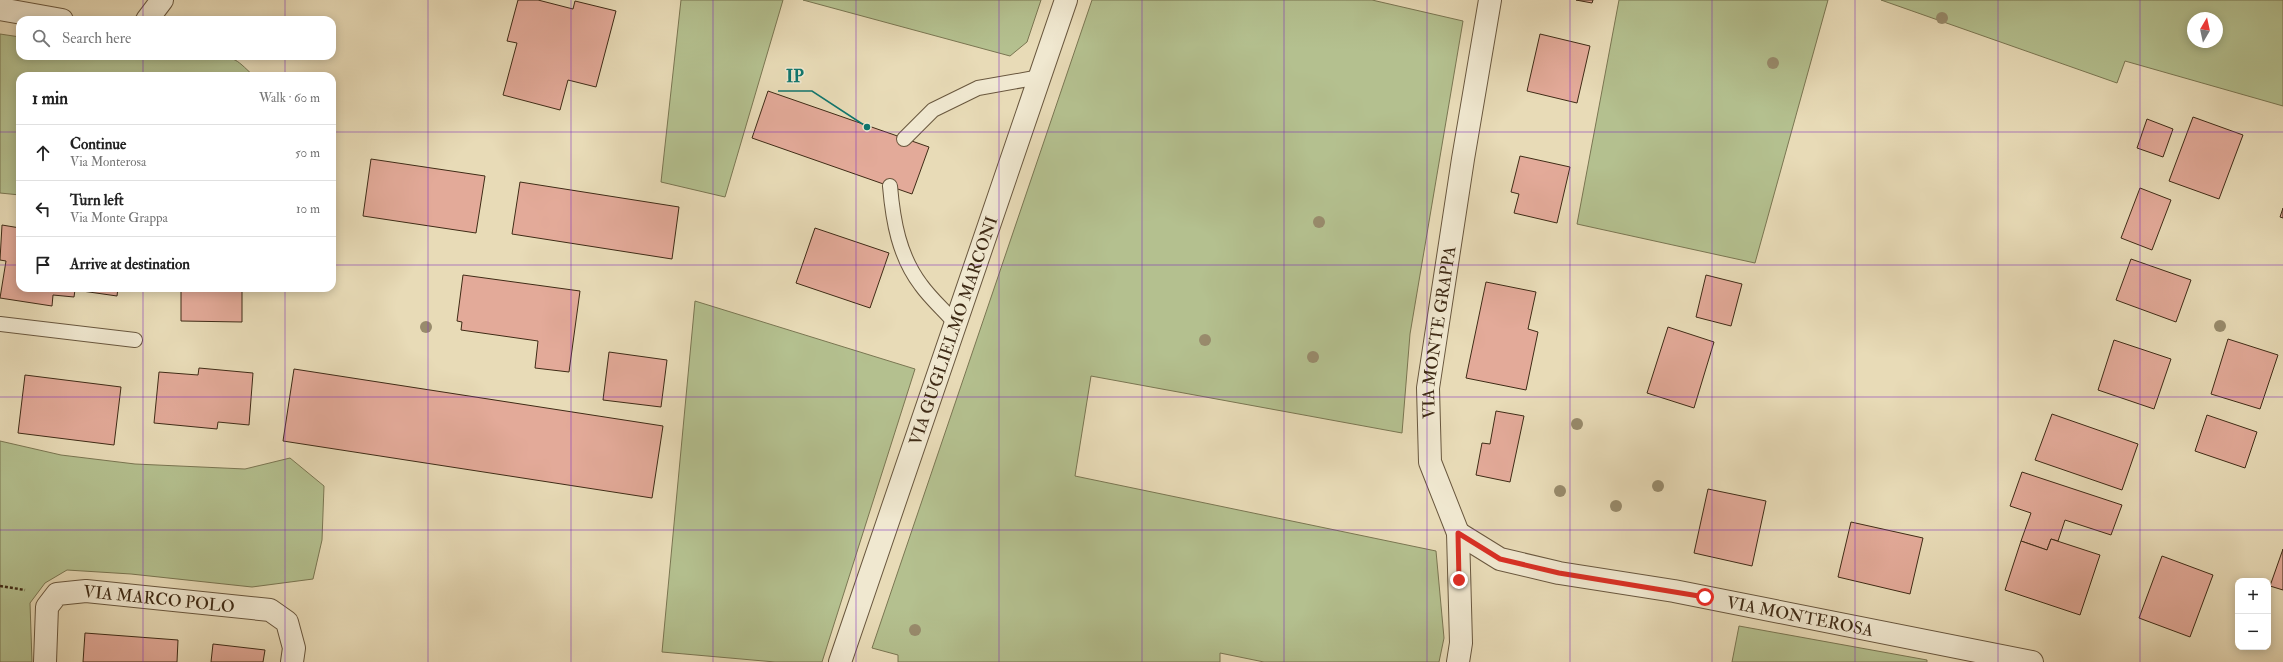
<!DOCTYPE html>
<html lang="en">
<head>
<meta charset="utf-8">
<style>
  :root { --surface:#fff; --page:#f2f2f2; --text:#222; --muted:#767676; --line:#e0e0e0 }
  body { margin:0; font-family:"IM FELL Double Pica",serif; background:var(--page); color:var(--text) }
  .controls { position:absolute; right:12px; bottom:12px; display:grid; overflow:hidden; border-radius:8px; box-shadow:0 2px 10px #0003 }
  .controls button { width:36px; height:36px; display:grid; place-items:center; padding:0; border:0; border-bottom:1px solid var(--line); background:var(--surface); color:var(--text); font:20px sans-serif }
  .compass { position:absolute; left:2187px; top:12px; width:36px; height:36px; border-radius:50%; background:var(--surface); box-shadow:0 2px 10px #0003; rotate:9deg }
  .stop { position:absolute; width:12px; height:12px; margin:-9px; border:3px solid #d93025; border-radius:50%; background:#fff }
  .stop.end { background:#d93025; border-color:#fff; box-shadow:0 1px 4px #0008 }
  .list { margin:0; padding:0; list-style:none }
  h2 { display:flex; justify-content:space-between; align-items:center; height:52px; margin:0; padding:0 16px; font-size:17px }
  h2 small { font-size:13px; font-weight:400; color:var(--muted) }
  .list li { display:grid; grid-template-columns:26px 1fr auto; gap:12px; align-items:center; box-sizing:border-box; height:56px; padding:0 16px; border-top:1px solid var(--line) }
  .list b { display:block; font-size:15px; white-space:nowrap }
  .list p { margin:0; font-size:13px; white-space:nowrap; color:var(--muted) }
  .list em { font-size:13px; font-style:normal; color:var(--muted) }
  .icon { flex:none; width:22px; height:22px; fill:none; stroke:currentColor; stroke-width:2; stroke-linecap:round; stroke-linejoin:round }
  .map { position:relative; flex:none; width:2283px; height:662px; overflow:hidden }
  .search { position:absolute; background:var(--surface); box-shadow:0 2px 10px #0003; left:16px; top:16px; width:320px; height:44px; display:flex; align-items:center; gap:10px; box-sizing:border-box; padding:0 14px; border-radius:12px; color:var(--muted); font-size:15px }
  .panel { position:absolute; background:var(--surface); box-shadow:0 2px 10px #0003; left:16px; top:72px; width:320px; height:220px; border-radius:12px }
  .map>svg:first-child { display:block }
  .green { fill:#b4c08f; stroke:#7a7652; fill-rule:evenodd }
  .building { fill:#e3aa99; stroke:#3f2b16 }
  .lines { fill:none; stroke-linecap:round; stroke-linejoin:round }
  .service-casing { stroke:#69573e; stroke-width:16 }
  .minor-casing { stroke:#69573e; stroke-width:24 }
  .tertiary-casing { stroke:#69573e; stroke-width:24 }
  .path { stroke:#3f2b16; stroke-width:2.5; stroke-dasharray:3 2; stroke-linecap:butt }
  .service { stroke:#f0e8d0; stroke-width:14 }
  .minor { stroke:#f0e8d0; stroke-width:22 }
  .tertiary { stroke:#f0e8d0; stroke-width:22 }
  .tree { fill:#988b6c }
  .route { stroke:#d93025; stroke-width:5 }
  .grid { fill:none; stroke:#7b2cbf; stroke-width:1; stroke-opacity:0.55 }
  .labels { text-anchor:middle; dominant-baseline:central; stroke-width:3; stroke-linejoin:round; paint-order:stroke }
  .street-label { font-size:17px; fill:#3f2b16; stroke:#f0e8d0 }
  .leader { fill:none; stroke:#0f766e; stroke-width:1.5 }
  .callout-dot { fill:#0f766e; stroke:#f0e8d0; stroke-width:1.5 }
  .callout-label { font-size:18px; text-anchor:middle; font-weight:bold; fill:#0f766e; stroke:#f0e8d0; stroke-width:3; stroke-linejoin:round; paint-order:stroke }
</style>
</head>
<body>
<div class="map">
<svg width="2283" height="662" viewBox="0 0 2283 662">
  <rect width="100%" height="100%" fill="#e8dbb7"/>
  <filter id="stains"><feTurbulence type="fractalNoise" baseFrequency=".005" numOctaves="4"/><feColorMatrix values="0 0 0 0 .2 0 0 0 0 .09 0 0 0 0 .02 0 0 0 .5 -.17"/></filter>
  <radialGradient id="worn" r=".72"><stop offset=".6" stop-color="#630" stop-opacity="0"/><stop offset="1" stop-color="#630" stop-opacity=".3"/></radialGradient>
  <g class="green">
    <path d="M681 0H783L725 197 661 182Z"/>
    <path d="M803 0H1041L1027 42 1010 56Z"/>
    <path d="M1092 0H1372L1463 21 1410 334 1402 433 1091 376 1075 476 1436 551 1444 638 1439 662H1264L1220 653V662H898V655L872 648Z"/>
    <path d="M1619 0H1828L1755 263 1577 224Z"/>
    <path d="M1881 0H2283V106L2125 61 2117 83ZM2193 18H2217V42H2193Z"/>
    <path d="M0 34 20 37V56H145C169 60 214 50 235 60 241 63 248 71 254 76H20V195L0 193Z"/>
    <path d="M695 301 915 369 822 662H775L662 652Z"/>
    <path d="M0 441 61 455 135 464 245 469 290 458 324 486 322 540 313 579 252 587 131 574 67 570 45 583 30 603 32 662H0Z"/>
    <path d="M1739 626 1927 660V662H1732Z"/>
  </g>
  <g class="building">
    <path d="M518 0H538L573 9 575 1 616 11 596 87 568 80 560 110 503 95 517 43 507 41Z"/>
    <path d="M1576 0H1593L1592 3Z"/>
    <path d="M1540 34 1590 46 1577 103 1527 91Z"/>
    <path d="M768 91 929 147 912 194 752 138Z"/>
    <path d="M2193 117 2243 135 2219 199 2169 181Z"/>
    <path d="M2147 119 2173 129 2163 157 2137 148Z"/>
    <path d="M1520 156 1570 167 1557 223 1514 213 1519 194 1511 192Z"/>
    <path d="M371 159 485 176 476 233 363 216Z"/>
    <path d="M520 182 679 207 672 259 512 234Z"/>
    <path d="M2140 188 2171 200 2152 250 2121 238Z"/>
    <path d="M2283 208V218L2280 217Z"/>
    <path d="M2 225 20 228V288H118L117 296 75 290 74 297 53 295 52 306 0 298 6 261 0 260Z"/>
    <path d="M815 228 889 253 870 308 796 283Z"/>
    <path d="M2131 259 2191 280 2176 322 2116 300Z"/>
    <path d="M463 275 580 291 569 372 535 368 538 341 461 330 462 322 457 321Z"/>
    <path d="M1706 275 1742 284 1731 326 1696 317Z"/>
    <path d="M1486 282 1536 292 1528 329 1538 332 1526 390 1466 378Z"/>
    <path d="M181 288H242V322L181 321Z"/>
    <path d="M1668 327 1714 342 1694 408 1647 393Z"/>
    <path d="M2228 339 2278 355 2260 409 2211 394Z"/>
    <path d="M2114 340 2171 359 2154 409 2098 390Z"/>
    <path d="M609 352 667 360 661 407 603 400Z"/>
    <path d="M199 368 253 373 249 425 218 422 217 429 154 423 159 372 198 375Z"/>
    <path d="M294 369 663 426 652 498 283 441Z"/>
    <path d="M25 375 121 387 114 445 18 433Z"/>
    <path d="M1496 411 1524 416 1510 482 1476 475 1482 443 1490 444Z"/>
    <path d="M2052 414 2138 444 2122 490 2035 460Z"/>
    <path d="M2207 415 2257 432 2245 468 2195 451Z"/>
    <path d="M2022 472 2122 505 2111 535 2065 520 2058 541 2051 539 2047 550 2021 541 2031 513 2010 506Z"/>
    <path d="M1708 489 1766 501 1752 566 1694 553Z"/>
    <path d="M1851 522 1923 538 1910 594 1838 577Z"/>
    <path d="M2051 539 2100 555 2080 615 2005 590 2021 541 2047 550Z"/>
    <path d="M2283 549V590L2270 586Z"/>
    <path d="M2162 556 2213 575 2190 637 2139 618Z"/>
    <path d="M85 633 178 640 177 662H83Z"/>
    <path d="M213 644 265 650 263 662H211Z"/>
  </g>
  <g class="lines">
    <defs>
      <g id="service">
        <path d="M904 139 933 110 978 88 1040 77"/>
        <path d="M890 186C893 221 899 256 921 285 931 299 945 311 956 324"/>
        <path d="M0 324 135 340"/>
      </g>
      <g id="minor">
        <path d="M0 9 62 20"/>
        <path d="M147 20 162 0"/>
        <path id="s1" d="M1458 533 1500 559 1559 573 1674 591 2032 662"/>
        <path id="s2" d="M45 662 47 607 57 594 86 591 270 610 287 622 294 648 292 662"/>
        <path id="s3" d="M1458 662 1461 643 1458 533 1430 462 1428 388 1463 159 1490 0"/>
      </g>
      <g id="tertiary">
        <path id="s4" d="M840 662 1066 0"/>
      </g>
    </defs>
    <use href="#service" class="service-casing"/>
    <use href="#minor" class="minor-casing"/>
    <use href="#tertiary" class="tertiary-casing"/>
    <path class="path" d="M0 586 25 590"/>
    <use href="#service" class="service"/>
    <use href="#minor" class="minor"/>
    <use href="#tertiary" class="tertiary"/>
  </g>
  <g class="tree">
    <circle cx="1942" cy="18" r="6"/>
    <circle cx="1773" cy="63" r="6"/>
    <circle cx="1319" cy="222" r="6"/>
    <circle cx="2220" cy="326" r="6"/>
    <circle cx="426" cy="327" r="6"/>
    <circle cx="1205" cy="340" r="6"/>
    <circle cx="1313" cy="357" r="6"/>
    <circle cx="1577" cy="424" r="6"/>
    <circle cx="1658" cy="486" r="6"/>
    <circle cx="1560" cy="491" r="6"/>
    <circle cx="1616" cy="506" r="6"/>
    <circle cx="915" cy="630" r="6"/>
  </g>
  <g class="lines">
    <path class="route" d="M1459 580 1458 533 1500 559 1559 573 1705 597"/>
  </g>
  <path class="grid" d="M143 0V20M285 0V20M428 0V662M571 0V662M713 0V662M856 0V662M999 0V662M1142 0V662M1284 0V662M1427 0V662M1570 0V662M1712 0V662M1855 0V662M1998 0V662M2140 0V662M143 56V76M285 56V76M0 132H20M332 132H2283M0 265H20M332 265H2283M143 288V662M285 288V662M0 397H2283M0 530H2283"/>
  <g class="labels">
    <g class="street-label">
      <text stroke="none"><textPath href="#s4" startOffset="350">VIA GUGLIELMO MARCONI</textPath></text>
      <text stroke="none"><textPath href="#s3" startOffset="336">VIA MONTE GRAPPA</textPath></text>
      <text stroke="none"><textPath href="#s2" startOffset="174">VIA MARCO POLO</textPath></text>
      <text stroke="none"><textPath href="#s1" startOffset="355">VIA MONTEROSA</textPath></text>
    </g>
  </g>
  <path class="leader" d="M867 127L812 91H778"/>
  <circle class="callout-dot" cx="867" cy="127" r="4"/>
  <g class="callout-label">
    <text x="795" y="82">IP</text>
  </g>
  <rect width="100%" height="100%" filter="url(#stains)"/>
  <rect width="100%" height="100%" fill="url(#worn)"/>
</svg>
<div class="controls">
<button>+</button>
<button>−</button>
</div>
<svg class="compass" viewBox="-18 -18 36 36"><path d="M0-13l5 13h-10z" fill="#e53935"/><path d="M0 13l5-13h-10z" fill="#767676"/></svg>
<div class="stop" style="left:1705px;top:597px"></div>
<div class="stop end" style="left:1459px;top:580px"></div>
<div class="search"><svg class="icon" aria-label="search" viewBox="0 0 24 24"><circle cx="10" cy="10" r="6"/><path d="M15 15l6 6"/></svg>Search here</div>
<section class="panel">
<h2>1 min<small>Walk · 60 m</small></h2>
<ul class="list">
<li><svg class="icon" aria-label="ahead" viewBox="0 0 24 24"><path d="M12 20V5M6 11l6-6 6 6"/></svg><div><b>Continue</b><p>Via Monterosa</p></div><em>50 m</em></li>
<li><svg class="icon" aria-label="left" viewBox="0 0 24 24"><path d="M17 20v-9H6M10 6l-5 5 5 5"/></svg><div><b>Turn left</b><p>Via Monte Grappa</p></div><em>10 m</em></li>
<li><svg class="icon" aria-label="arrive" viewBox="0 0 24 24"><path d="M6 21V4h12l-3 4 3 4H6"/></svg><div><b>Arrive at destination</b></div></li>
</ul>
</section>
</div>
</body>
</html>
